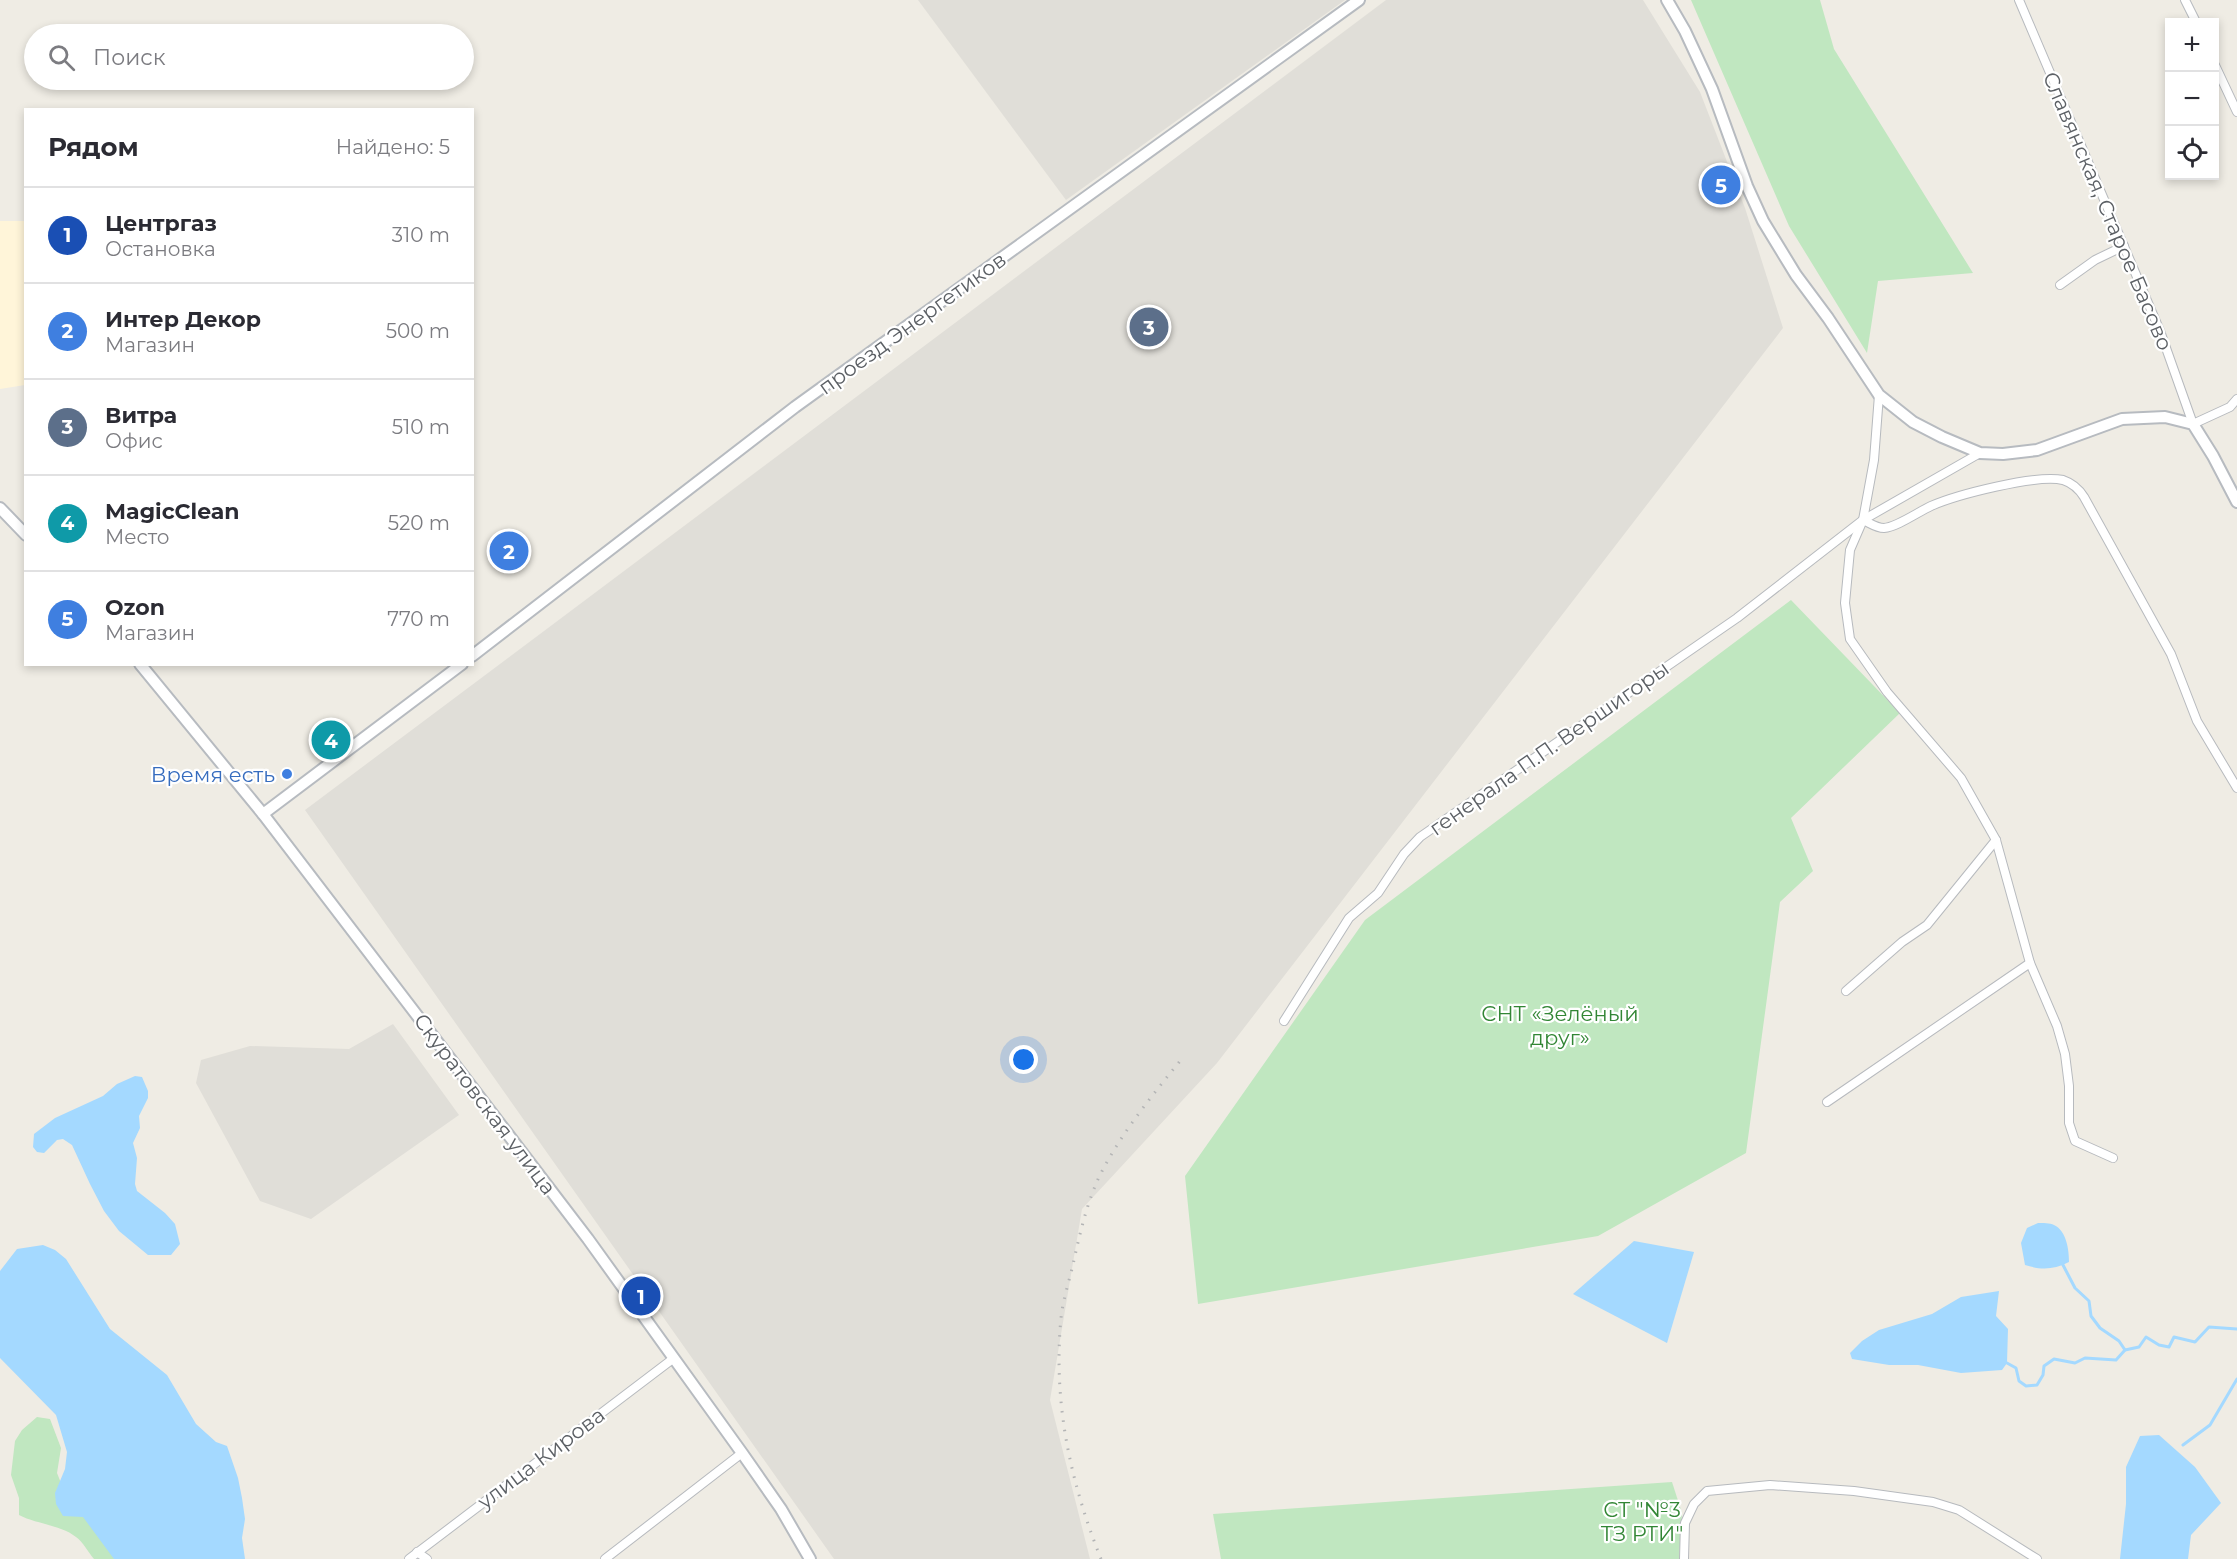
<!DOCTYPE html>
<html lang="ru">
<head>
<meta charset="utf-8">
<style>
  :root { --surface:#fff; --page:#f7f7f7; --text:#2b2b33; --muted:#7c7c81; --line:#e1e1e2; --accent:#ee372b }
  body { margin:0; font-family:Montserrat,sans-serif; background:var(--page); color:var(--text) }
  .controls { position:absolute; right:18px; top:18px; display:grid; overflow:hidden; border-radius:0px; box-shadow:0 3px 9px #0003 }
  .controls button { width:54px; height:54px; display:grid; place-items:center; padding:0; border:0; border-bottom:2px solid var(--line); background:var(--surface); color:var(--text); font:30px sans-serif }
  .you { position:absolute; left:1024px; top:1060px; width:21px; height:21px; margin:-15px; border:4px solid #fff; border-radius:50%; background:#1a73e8; box-shadow:0 0 0 9px #1a73e833 }
  .badge { display:grid; place-items:center; width:39px; height:39px; border-radius:50%; background:var(--accent); color:#fff; font-size:20px; font-weight:700 }
  .pin { position:absolute; translate:-50% -50%; border:3px solid #fff; box-shadow:0 2px 6px #0006 }
  .list { margin:0; padding:0; list-style:none }
  h2 { display:flex; justify-content:space-between; align-items:center; height:78px; margin:0; padding:0 24px; font-size:26px }
  h2 small { font-size:20px; font-weight:400; color:var(--muted) }
  .list li { display:grid; grid-template-columns:39px 1fr auto; gap:18px; align-items:center; box-sizing:border-box; height:96px; padding:0 24px; border-top:2px solid var(--line) }
  .list b { display:block; font-size:22px; white-space:nowrap }
  .list p { margin:0; font-size:20px; white-space:nowrap; color:var(--muted) }
  .list em { font-size:20px; font-style:normal; color:var(--muted) }
  .icon { flex:none; width:33px; height:33px; fill:none; stroke:currentColor; stroke-width:2; stroke-linecap:round; stroke-linejoin:round }
  .map { position:relative; flex:none; width:2237px; height:1559px; overflow:hidden }
  .search { position:absolute; background:var(--surface); box-shadow:0 3px 9px #0003; left:24px; top:24px; width:450px; height:66px; display:flex; align-items:center; gap:15px; box-sizing:border-box; padding:0 21px; border-radius:33px; color:var(--muted); font-size:22px }
  .panel { position:absolute; background:var(--surface); box-shadow:0 3px 9px #0003; left:24px; top:108px; width:450px; height:558px; border-radius:0px }
  .map>svg:first-child { display:block }
  .commercial { fill:#fff5d9 }
  .industrial { fill:#e0ded8 }
  .green { fill:#c0e7c0 }
  .water { fill:#a4d9ff }
  .lines { fill:none; stroke-linecap:round; stroke-linejoin:round }
  .stream { stroke:#a4d9ff; stroke-width:3 }
  .street-casing { stroke:#b7babe; stroke-width:10 }
  .secondary-casing { stroke:#b7bbc0; stroke-width:14 }
  .street { stroke:#fff; stroke-width:8 }
  .secondary { stroke:#fff; stroke-width:10 }
  .rail { stroke:#b3b4b5; stroke-width:3; stroke-dasharray:1.5 8; stroke-linecap:butt }
  .shop-dot { fill:#3f7fe0; stroke:#fff; stroke-width:2 }
  .labels { text-anchor:middle; dominant-baseline:central; stroke-width:4.5; stroke-linejoin:round; paint-order:stroke }
  .street-label { font-size:21px; fill:#5c6065; stroke:#fff }
  .shop-label { font-size:21px; fill:#366cbe; stroke:#fff; text-anchor:end }
  .park-label { font-size:21px; fill:#328635; stroke:#fff }
</style>
</head>
<body>
<div class="map">
<svg width="2237" height="1559" viewBox="0 0 2237 1559">
  <rect width="100%" height="100%" fill="#efece4"/>
  <path class="commercial" d="M0 221H26L25 385 0 389Z"/>
  <g class="industrial">
    <path d="M918 0H1345L1066 200Z"/>
    <path d="M1386 0H1643L1700 92 1745 208 1783 328 1217 1063 1082 1209 1050 1400 1090 1559H834L305 810Z"/>
    <path d="M393 1024 459 1115 311 1219 260 1201 196 1083 201 1060 250 1046 349 1049Z"/>
  </g>
  <g class="green">
    <path d="M1691 0H1820L1834 49 1973 273 1878 281 1867 353 1789 226Z"/>
    <path d="M1791 600 1900 713 1791 818 1813 871 1780 902 1746 1153 1598 1236 1198 1304 1185 1176 1365 920Z"/>
    <path d="M37 1417 50 1419 61 1448 57 1473 63 1488 121 1559H94C88 1552 83 1542 76 1537 61 1525 36 1524 19 1515V1498L11 1475 15 1441 22 1430Z"/>
    <path d="M1672 1482 1682 1513 1679 1559H1221L1213 1514Z"/>
  </g>
  <g class="water">
    <path d="M135 1076 142 1077 148 1091V1098L139 1116 140 1128 133 1143 137 1158 135 1184 137 1191 165 1213 175 1224 180 1244 171 1255H148L119 1231 104 1211 90 1184 72 1145 63 1139 57 1140 44 1153 37 1152 33 1147 34 1134 55 1118 103 1096 117 1084Z"/>
    <path d="M2038 1223C2043 1223 2050 1223 2054 1225 2067 1231 2069 1251 2069 1262 2053 1270 2041 1270 2025 1265L2021 1243 2027 1228Z"/>
    <path d="M1634 1241 1694 1252 1667 1343 1573 1294Z"/>
    <path d="M43 1245 55 1250 66 1259 110 1329 167 1375 196 1424 216 1442 227 1446 238 1478 242 1498 245 1519 242 1538 245 1559H114L83 1517 63 1516 56 1504 55 1493 65 1469 67 1452 56 1415 0 1358V1271L17 1249Z"/>
    <path d="M1999 1291 1996 1316 2008 1329 2007 1363 2002 1370 1961 1373 1918 1365H1889L1852 1359 1850 1353 1862 1341 1879 1330 1932 1314 1961 1297Z"/>
    <path d="M2159 1435 2195 1467 2221 1503 2191 1535 2188 1559H2120L2126 1504V1467L2140 1436Z"/>
  </g>
  <g class="lines">
    <g class="stream">
      <path d="M2063 1265 2075 1288 2089 1301 2091 1316 2100 1328 2119 1341 2125 1350"/>
      <path d="M2007 1363 2016 1368 2019 1381 2026 1386 2037 1385 2043 1375 2044 1366 2054 1359 2075 1363 2085 1358 2116 1360 2125 1350 2139 1347 2146 1337 2159 1345 2169 1347 2174 1337 2195 1342 2209 1327 2237 1329"/>
      <path d="M2183 1445 2210 1425 2237 1379"/>
    </g>
    <defs>
      <g id="street">
        <path d="M2019 0 2160 331 2193 424 2230 407 2237 399"/>
        <path d="M2185 0 2196 22"/>
        <path d="M2214 63 2237 112"/>
        <path d="M2060 285 2095 260 2124 246"/>
        <path d="M1879 395 1874 460 1863 520 1850 550 1845 603 1850 639 1887 692 1961 778 1996 840 2030 963 2057 1026 2065 1054 2069 1086V1123L2075 1141 2113 1158"/>
        <path d="M1863 520C1870 523 1876 528 1884 528 1897 527 1918 512 1931 506 1956 495 2036 474 2063 480 2072 483 2079 489 2084 497L2171 654 2197 721 2237 788"/>
        <path d="M1846 991 1902 942 1927 925 1996 840"/>
        <path d="M1284 1021 1349 918 1378 893 1404 854 1420 837 1737 618 1863 520 1980 453"/>
        <path d="M1827 1102 2030 963"/>
        <path d="M417 1552 427 1559"/>
        <path d="M409 1559 674 1358"/>
        <path d="M605 1559 742 1453"/>
        <path d="M1684 1559 1685 1523 1694 1504 1707 1491 1770 1485 1854 1491 1933 1502 1959 1510 2037 1559"/>
      </g>
      <g id="secondary">
        <path d="M1667 0 1685 31 1712 89 1747 186 1763 221 1796 275 1828 318 1879 395 1913 422 1942 437 1980 453 2003 454 2037 450 2122 419 2165 417 2193 424 2213 456 2237 502"/>
        <path d="M0 508 26 535"/>
        <path d="M472 656 795 407 1359 0"/>
        <path d="M140 664 263 814 588 1239 742 1453 781 1509 810 1559"/>
        <path d="M263 814 462 664"/>
      </g>
    </defs>
    <use href="#street" class="street-casing"/>
    <use href="#secondary" class="secondary-casing"/>
    <use href="#street" class="street"/>
    <use href="#secondary" class="secondary"/>
    <path class="rail" d="M1101 1559C1070 1481 1053 1402 1061 1318 1063 1299 1070 1279 1074 1260 1080 1233 1087 1203 1099 1177 1120 1135 1150 1098 1180 1061"/>
  </g>
  <circle class="shop-dot" cx="287" cy="774" r="6"/>
  <g class="labels">
    <g class="street-label">
      <text transform="translate(2108 211) rotate(67)">Славянская, Старое Басово</text>
      <text transform="translate(912 323) rotate(-36)">проезд Энергетиков</text>
      <text transform="translate(1549 748) rotate(-35)">генерала П.П. Вершигоры</text>
      <text transform="translate(485 1104) rotate(53)">Скуратовская улица</text>
      <text transform="translate(541 1458) rotate(-37)">улица Кирова</text>
    </g>
    <g class="shop-label">
      <text x="275" y="774">Время есть</text>
    </g>
    <g class="park-label">
      <text x="1560" y="1013">СНТ «Зелёный<tspan x="1560" dy="24">друг»</tspan></text>
      <text x="1642" y="1509">СТ "№3<tspan x="1642" dy="24">ТЗ РТИ"</tspan></text>
    </g>
  </g>
</svg>
<div class="controls">
<button>+</button>
<button>−</button>
<button><svg class="icon" aria-label="locate" viewBox="0 0 24 24"><circle cx="12" cy="12" r="6"/><path d="M12 2v4M12 18v4M2 12h4M18 12h4"/></svg></button>
</div>
<div class="you"></div>
<div class="pin badge" style="left:641px;top:1296px;background:#1a4fb4">1</div>
<div class="pin badge" style="left:509px;top:551px;background:#3f7fe0">2</div>
<div class="pin badge" style="left:1149px;top:327px;background:#5c6f8a">3</div>
<div class="pin badge" style="left:331px;top:740px;background:#0f9aa8">4</div>
<div class="pin badge" style="left:1721px;top:185px;background:#3f7fe0">5</div>
<div class="search"><svg class="icon" aria-label="search" viewBox="0 0 24 24"><circle cx="10" cy="10" r="6"/><path d="M15 15l6 6"/></svg>Поиск</div>
<section class="panel">
<h2>Рядом<small>Найдено: 5</small></h2>
<ul class="list">
<li><span class="badge" style="background:#1a4fb4">1</span><div><b>Центргаз</b><p>Остановка</p></div><em>310 m</em></li>
<li><span class="badge" style="background:#3f7fe0">2</span><div><b>Интер Декор</b><p>Магазин</p></div><em>500 m</em></li>
<li><span class="badge" style="background:#5c6f8a">3</span><div><b>Витра</b><p>Офис</p></div><em>510 m</em></li>
<li><span class="badge" style="background:#0f9aa8">4</span><div><b>MagicClean</b><p>Место</p></div><em>520 m</em></li>
<li><span class="badge" style="background:#3f7fe0">5</span><div><b>Ozon</b><p>Магазин</p></div><em>770 m</em></li>
</ul>
</section>
</div>
</body>
</html>
